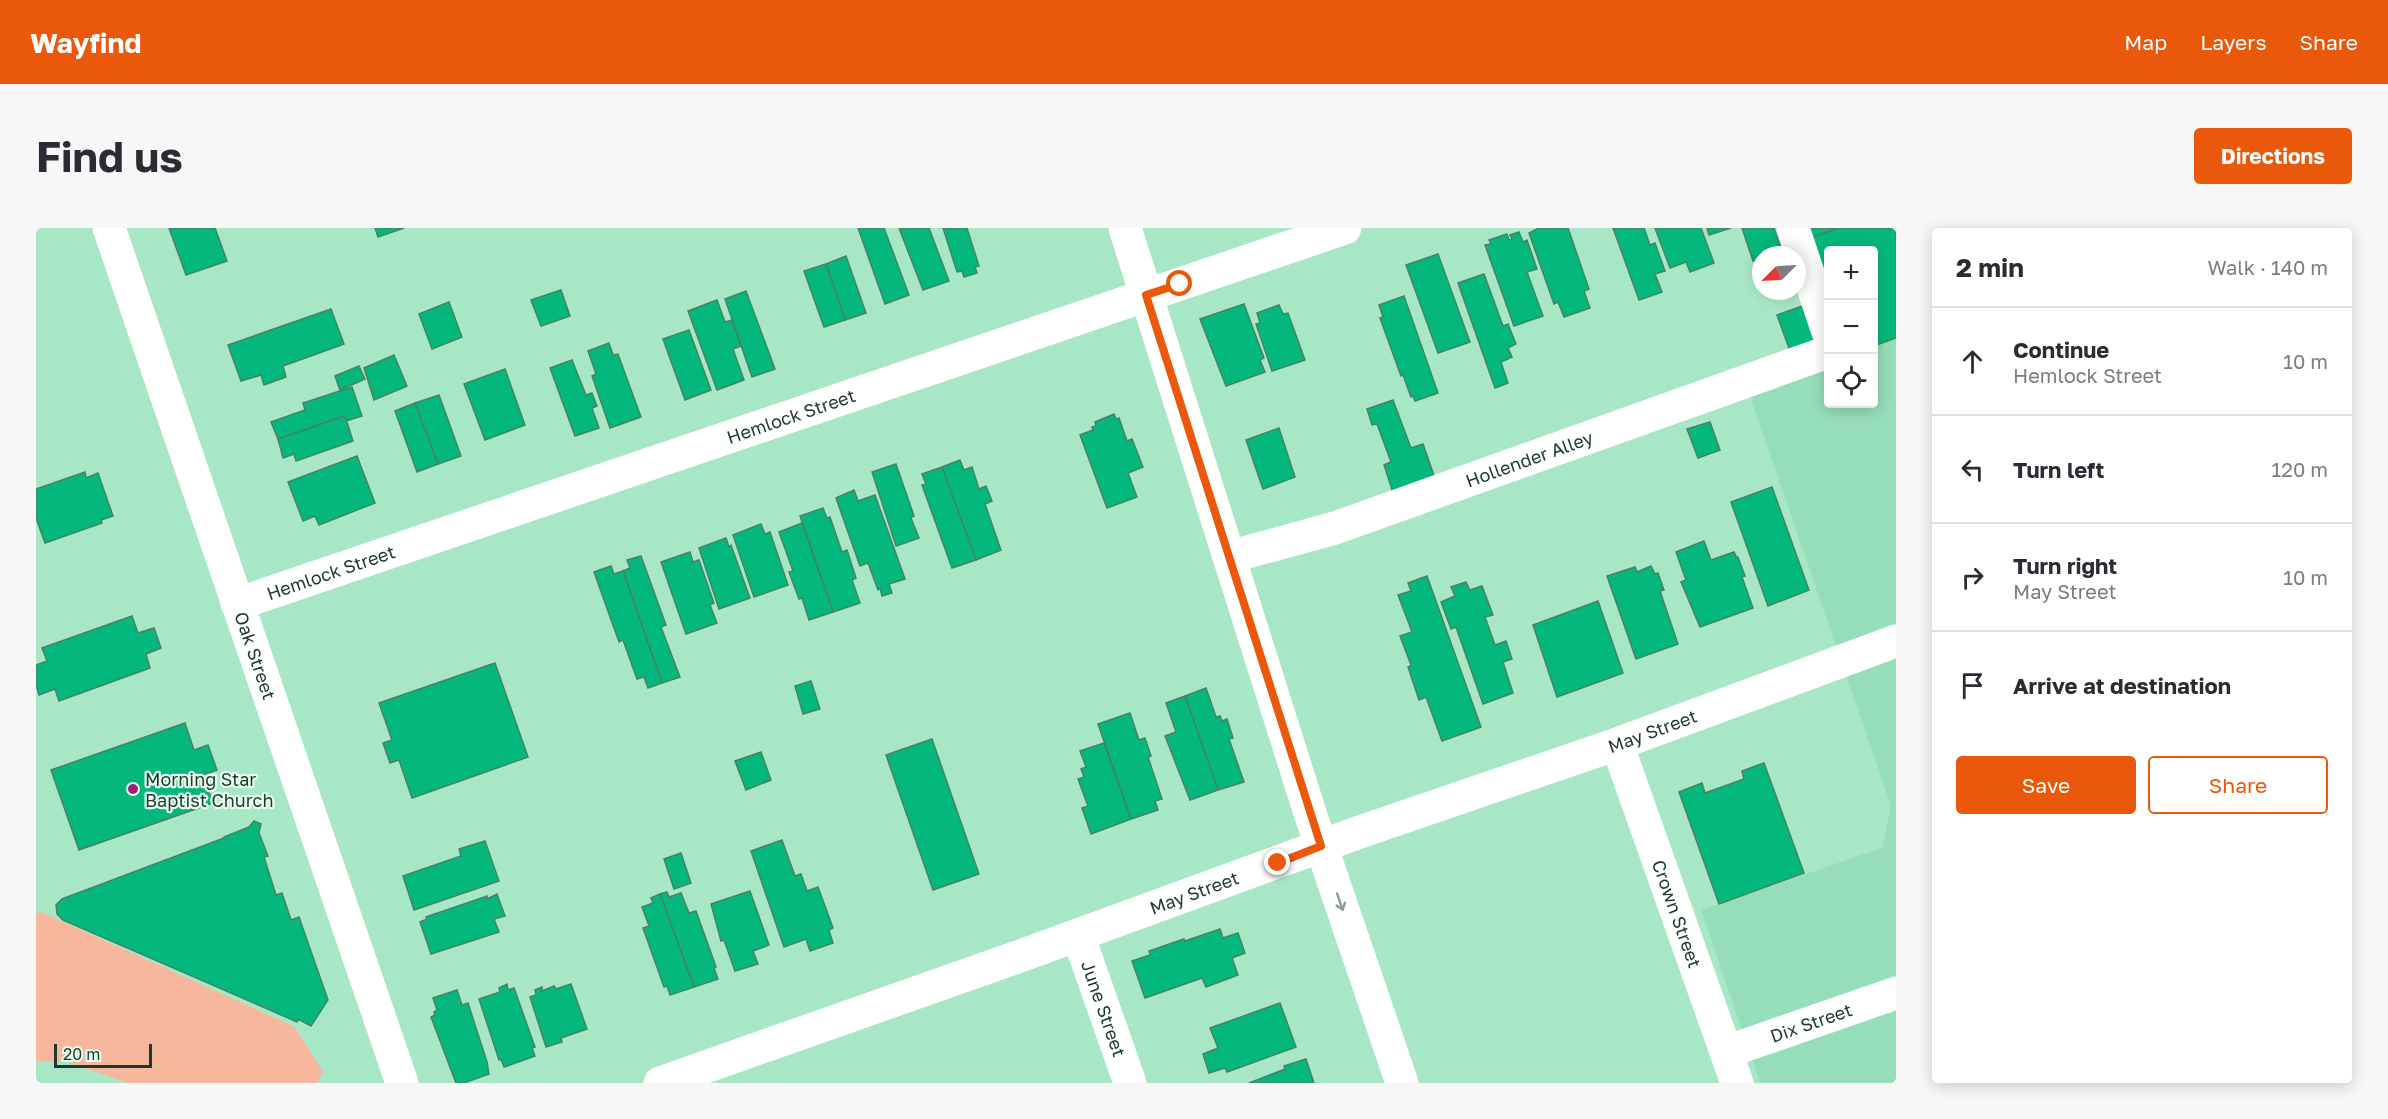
<!DOCTYPE html>
<html lang="en">
<head>
<meta charset="utf-8">
<style>
  :root { --surface:#fff; --page:#f7f7f7; --text:#2b2b33; --muted:#7c7c81; --line:#e1e1e2; --accent:#ea580c }
  body { margin:0; font-family:"Golos Text",sans-serif; background:var(--page); color:var(--text) }
  .controls { position:absolute; right:18px; top:18px; display:grid; overflow:hidden; border-radius:6px; box-shadow:0 3px 15px #0003 }
  .controls button { width:54px; height:54px; display:grid; place-items:center; padding:0; border:0; border-bottom:2px solid var(--line); background:var(--surface); color:var(--text); font:30px sans-serif }
  .compass { position:absolute; left:1716px; top:18px; width:54px; height:54px; border-radius:50%; background:var(--surface); box-shadow:0 3px 15px #0003; rotate:246deg }
  .scale { position:absolute; left:18px; bottom:15px; width:98px; box-sizing:border-box; padding-left:6px; border:3px solid #1f392c; border-top:0; font-size:16px; line-height:21px; white-space:nowrap; color:#1f392c; -webkit-text-stroke:4px #e6fff1; paint-order:stroke }
  .stop { position:absolute; width:18px; height:18px; margin:-14px; border:4px solid #ea580c; border-radius:50%; background:#fff }
  .stop.end { background:#ea580c; border-color:#fff; box-shadow:0 2px 6px #0008 }
  .list { margin:0; padding:0; list-style:none }
  h2 { display:flex; justify-content:space-between; align-items:center; height:78px; margin:0; padding:0 24px; font-size:26px }
  h2 small { font-size:20px; font-weight:400; color:var(--muted) }
  .list li { display:grid; grid-template-columns:39px 1fr auto; gap:18px; align-items:center; box-sizing:border-box; height:108px; padding:0 24px; border-top:2px solid var(--line) }
  .list b { display:block; font-size:22px; white-space:nowrap }
  .list p { margin:0; font-size:20px; white-space:nowrap; color:var(--muted) }
  .list em { font-size:20px; font-style:normal; color:var(--muted) }
  .actions { display:flex; gap:12px; padding:18px 24px }
  .actions a { flex:1; padding:14px 0; border:2px solid var(--accent); border-radius:6px; text-align:center; font-size:21px; color:var(--accent) }
  .actions .main { background:var(--accent); color:#fff }
  .icon { flex:none; width:33px; height:33px; fill:none; stroke:currentColor; stroke-width:2; stroke-linecap:round; stroke-linejoin:round }
  .map { position:relative; flex:none; width:1860px; height:855px; overflow:hidden; border-radius:6px }
  header { display:flex; align-items:center; gap:36px; box-sizing:border-box; height:84px; padding:0 30px; background:var(--accent); color:#fff }
  header strong { font-size:28px }
  nav { display:flex; gap:33px; margin-inline-start:auto; font-size:21px }
  .intro { display:flex; align-items:center; justify-content:space-between; box-sizing:border-box; height:144px; padding:0 36px }
  h1 { margin:0; font-size:42px }
  .button { padding:15px 27px; border-radius:6px; background:var(--accent); color:#fff; font-size:21px; font-weight:700 }
  main { display:flex; gap:36px; padding:0 36px }
  aside { flex:1; background:var(--surface); border-radius:6px; box-shadow:0 3px 15px #0003 }
  .map>svg:first-child { display:block }
  .built { fill:#96deb9 }
  .green { fill:#f7b69e }
  .building { fill:#04b87d; stroke:#468365; stroke-width:1.5 }
  .lines { fill:none; stroke-linecap:round; stroke-linejoin:round }
  .minor { stroke:#fff; stroke-width:33 }
  .oneway { stroke:#8f9c96 }
  .route { stroke:#ea580c; stroke-width:8 }
  .poi-dot { fill:#9a207a; stroke:#e6fff1; stroke-width:2 }
  .labels { text-anchor:middle; dominant-baseline:central; stroke-width:4.5; stroke-linejoin:round; paint-order:stroke }
  .street-label { font-size:18px; fill:#1f392c; stroke:#e6fff1 }
  .poi-label { font-size:18px; fill:#1f392c; stroke:#e6fff1; text-anchor:start }
</style>
</head>
<body>
<header>
<strong>Wayfind</strong>
<nav><a>Map</a><a>Layers</a><a>Share</a></nav>
</header>
<div class="intro"><h1>Find us</h1><a class="button">Directions</a></div>
<main>
<div class="map">
<svg width="1860" height="855" viewBox="0 0 1860 855">
  <rect width="100%" height="100%" fill="#a8e7c6"/>
  <path class="built" d="M1769 0H1860V855H1724L1665 682 1846 620 1855 578 1714 168 1792 140V176H1838V22H1792V66Z"/>
  <path class="green" d="M5 684 259 799 287 844 281 855H92L31 834 0 833V685Z"/>
  <g class="building">
    <path d="M133 0H179L191 33 150 47Z"/>
    <path d="M339 0H368L342 9Z"/>
    <path d="M822 0H848L873 67 849 76Z"/>
    <path d="M863 0H893L913 53 887 62Z"/>
    <path d="M907 0H931L943 38 939 39 941 45 928 49 926 43 921 44Z"/>
    <path d="M1503 0H1532L1553 61 1548 63 1554 80 1528 89 1522 74 1518 76 1493 5Z"/>
    <path d="M1577 0H1608L1614 17 1619 15 1629 43 1619 46 1626 64 1603 72Z"/>
    <path d="M1619 0H1665L1678 35 1654 44 1650 34 1634 40Z"/>
    <path d="M1671 0H1695L1673 7Z"/>
    <path d="M1706 0H1738L1746 23 1735 27H1725V30L1717 33Z"/>
    <path d="M1773 0H1803L1776 9Z"/>
    <path d="M1803 0H1860V110L1838 118V22H1792V59L1776 9Z"/>
    <path d="M1483 4 1487 14 1491 12 1501 41 1491 44 1507 88 1478 98 1449 17 1455 16 1453 12 1471 6 1473 12 1476 11 1474 7Z"/>
    <path d="M1402 26 1434 114 1402 125 1370 37Z"/>
    <path d="M810 28 830 85 809 92 790 36Z"/>
    <path d="M790 36 809 92 788 99 768 43Z"/>
    <path d="M1448 46 1467 98 1472 96 1480 116 1472 120 1476 129 1465 134 1472 155 1459 160 1422 55Z"/>
    <path d="M525 62 534 88 505 98 495 72Z"/>
    <path d="M710 63 739 141 716 149 689 71Z"/>
    <path d="M1368 68 1402 165 1379 173 1377 168 1375 169 1367 147 1365 148 1344 90 1347 89 1343 77Z"/>
    <path d="M681 72 689 94 696 92 705 118 697 121 708 152 681 162 652 83Z"/>
    <path d="M413 74 426 109 396 121 383 86Z"/>
    <path d="M1208 76 1228 130 1224 132 1229 144 1190 158 1164 91Z"/>
    <path d="M1772 76 1789 122 1758 134 1741 87Z"/>
    <path d="M1243 77 1247 86 1252 85 1269 132 1236 143 1220 96 1224 95 1221 85Z"/>
    <path d="M295 81 308 116 247 138 250 149 228 157 225 147 205 153 192 117Z"/>
    <path d="M653 102 675 162 649 172 627 111Z"/>
    <path d="M573 115 577 127 582 126 605 189 574 200 556 148 560 146 552 123Z"/>
    <path d="M358 127 371 158 338 172 328 140Z"/>
    <path d="M536 132 550 167 556 165 561 178 556 180 563 200 539 208 514 140Z"/>
    <path d="M323 138 329 151 304 162 299 148Z"/>
    <path d="M469 141 489 197 449 212 428 156Z"/>
    <path d="M316 159 326 188 310 193 309 188 242 211 235 194 269 182 267 175Z"/>
    <path d="M403 167 425 228 402 236 379 175Z"/>
    <path d="M1357 172 1375 220 1387 216 1402 259 1360 274 1348 237 1355 234 1341 196 1336 197 1331 181Z"/>
    <path d="M379 175 402 236 381 244 359 183Z"/>
    <path d="M1078 186 1080 191 1083 190 1091 213 1096 211 1107 239 1092 245 1101 269 1071 280 1044 207 1057 202 1056 199 1060 198 1059 194Z"/>
    <path d="M309 188 317 213 260 233 258 226 247 230 242 211Z"/>
    <path d="M1674 194 1684 222 1662 230 1651 201Z"/>
    <path d="M1243 200 1259 249 1227 261 1210 212Z"/>
    <path d="M321 228 339 275 283 297 279 288 267 293 252 254Z"/>
    <path d="M924 232 928 242 936 239 943 261 950 258 956 273 949 276 965 322 940 332 906 239Z"/>
    <path d="M860 236 878 288 875 290 883 310 860 318 836 244Z"/>
    <path d="M906 239 940 332 916 340 886 257 890 256 886 246Z"/>
    <path d="M49 244 50 250 62 245 77 288 65 292 66 295 9 315 0 290V261Z"/>
    <path d="M1736 259 1773 362 1732 378 1695 274Z"/>
    <path d="M818 262 822 273 839 267 869 351 853 356 856 365 846 368 844 360 842 362 832 335 824 338 800 270Z"/>
    <path d="M787 280 791 290 794 289 806 324 811 322 820 350 816 352 824 375 797 384 764 288Z"/>
    <path d="M766 295 797 384 773 392 766 370 763 371 753 344 757 343 743 304Z"/>
    <path d="M725 296 729 306 734 304 752 357 718 369 697 307Z"/>
    <path d="M690 310 693 319 695 317 714 370 683 381 663 320Z"/>
    <path d="M1668 313 1675 332 1698 324 1701 330 1702 329 1709 348 1706 349 1717 380 1664 399 1645 354 1650 352 1640 324Z"/>
    <path d="M654 324 657 334 663 332 678 375 674 377 681 395 650 406 625 334Z"/>
    <path d="M605 328 630 397 625 399 644 449 626 455 587 343 594 340 591 332Z"/>
    <path d="M575 338 578 346 587 343 626 455 612 460 608 449 601 451 587 412 583 414 558 344Z"/>
    <path d="M1615 338 1619 346 1622 345 1628 362 1624 363 1642 416 1600 431 1571 348 1599 339 1601 344Z"/>
    <path d="M1391 348 1445 499 1406 513 1390 469 1383 472 1372 439 1375 437 1364 408 1376 404 1362 367 1375 363 1372 355Z"/>
    <path d="M1430 354 1434 362 1446 358 1457 387 1449 389 1459 417 1470 413 1476 431 1467 434 1477 465 1447 476 1420 399 1415 401 1405 374 1419 368 1415 359Z"/>
    <path d="M1562 373 1587 445 1521 469 1497 397Z"/>
    <path d="M96 388 102 405 118 400 125 420 110 426 114 440 23 473 19 461 3 467 0 457V437L11 433 6 420Z"/>
    <path d="M459 435 492 529 376 570 363 532 354 535 347 515 356 512 343 475Z"/>
    <path d="M775 453 784 481 767 486 759 458Z"/>
    <path d="M1170 460 1180 489 1184 488 1186 493 1191 491 1197 510 1193 511 1208 554 1182 562 1149 468Z"/>
    <path d="M1149 468 1182 562 1154 572 1129 508 1140 504 1130 475Z"/>
    <path d="M1094 485 1103 512 1109 510 1115 528 1112 529 1126 571 1119 573 1122 582 1095 591 1062 496Z"/>
    <path d="M149 495 158 522 172 517 181 542 167 547 177 575 43 622 15 542Z"/>
    <path d="M896 511 943 646 897 662 850 527Z"/>
    <path d="M1068 515 1095 591 1055 606 1046 580 1052 578 1042 551 1048 549 1045 541 1050 539 1044 523Z"/>
    <path d="M725 524 735 552 710 562 699 533Z"/>
    <path d="M1728 535 1768 645 1683 676 1643 564 1666 555 1669 565 1708 551 1706 543Z"/>
    <path d="M218 593 225 596 223 605 232 628 228 629 240 667 246 665 255 692 263 689 292 772 275 798 262 791 261 794 243 786 27 692 21 686 20 677 26 671 188 610V609L213 599Z"/>
    <path d="M746 612 759 648 765 646 771 663 782 659 797 700 793 702 797 715 774 723 770 711 748 719 715 623Z"/>
    <path d="M449 613 463 653 378 682 367 648 425 628 423 621Z"/>
    <path d="M645 625 655 655 638 661 628 631Z"/>
    <path d="M714 663 733 717 717 723 722 736 699 743 688 712 685 713 675 676Z"/>
    <path d="M631 664 633 669 645 665 653 685 660 683 680 739 678 740 682 751 658 759 624 666Z"/>
    <path d="M461 666 469 688 458 691 463 704 395 726 384 694 391 691 390 689 451 668V671Z"/>
    <path d="M624 666 658 759 634 767 631 758 628 759 607 700 613 698 606 679 617 675 615 670Z"/>
    <path d="M1184 701 1187 710 1202 705 1209 725 1196 730 1202 747 1170 759 1166 750 1109 770 1096 733 1114 727 1113 723 1148 711 1149 713Z"/>
    <path d="M471 756 472 762 478 760 499 819 496 820 499 828 468 839 465 831 463 832 443 771 464 764 463 760Z"/>
    <path d="M535 756 551 801 525 810 526 814 510 819 494 769 500 767 499 762 506 759V763L518 758 520 761Z"/>
    <path d="M421 762 426 777 432 775 451 834 453 846 428 855H420L395 789 399 787 398 784 401 782 397 770Z"/>
    <path d="M1244 775 1260 819 1191 844 1189 840 1173 845 1167 826 1182 820 1174 800Z"/>
    <path d="M1270 831 1278 855H1213L1249 841 1248 838Z"/>
  </g>
  <g class="lines">
    <g class="minor">
      <path id="s1" d="M73 0 366 855"/>
      <path d="M1089 0 1274 585 1366 855"/>
      <path d="M1757 0 1792 104"/>
      <path id="s2" d="M1193 329 1299 300 1792 124"/>
      <path id="s3" d="M201 376 1309 0"/>
      <path id="s4" d="M1581 516 1701 855"/>
      <path id="s5" d="M1042 707 1094 855"/>
      <path id="s6" d="M1690 824 1860 765"/>
      <path id="s7" d="M624 855 987 727 1321 605 1581 516 1860 413"/>
    </g>
  </g>
  <defs><path id="oneway-shaft" d="M-6 0H5M1.5-3L5.5 0L1.5 3" fill="none" stroke-width="1.6" stroke-linecap="round" stroke-linejoin="round" transform="scale(1.5)"/></defs>
  <use class="oneway" href="#oneway-shaft" transform="translate(1304 674) rotate(71)"/>
  <g class="lines">
    <path class="route" d="M1144 56 1110 67 1285 618 1242 635"/>
  </g>
  <circle class="poi-dot" cx="97" cy="561" r="6"/>
  <g class="labels">
    <g class="street-label">
      <text stroke="none"><textPath href="#s3" startOffset="585">Hemlock Street</textPath></text>
      <text stroke="none"><textPath href="#s2" startOffset="316">Hollender Alley</textPath></text>
      <text stroke="none"><textPath href="#s3" startOffset="99">Hemlock Street</textPath></text>
      <text stroke="none"><textPath href="#s1" startOffset="452">Oak Street</textPath></text>
      <text stroke="none"><textPath href="#s7" startOffset="1053">May Street</textPath></text>
      <text stroke="none"><textPath href="#s7" startOffset="567">May Street</textPath></text>
      <text stroke="none"><textPath href="#s4" startOffset="180">Crown Street</textPath></text>
      <text stroke="none"><textPath href="#s5" startOffset="78">June Street</textPath></text>
      <text stroke="none"><textPath href="#s6" startOffset="90">Dix Street</textPath></text>
    </g>
    <g class="poi-label">
      <text x="109" y="551">Morning Star<tspan x="109" dy="21">Baptist Church</tspan></text>
    </g>
  </g>
</svg>
<div class="controls">
<button>+</button>
<button>−</button>
<button><svg class="icon" aria-label="locate" viewBox="0 0 24 24"><circle cx="12" cy="12" r="6"/><path d="M12 2v4M12 18v4M2 12h4M18 12h4"/></svg></button>
</div>
<svg class="compass" viewBox="-18 -18 36 36"><path d="M0-13l5 13h-10z" fill="#e53935"/><path d="M0 13l5-13h-10z" fill="#7c7c81"/></svg>
<div class="scale">20 m</div>
<div class="stop" style="left:1144px;top:56px"></div>
<div class="stop end" style="left:1242px;top:635px"></div>
</div>
<aside>
<h2>2 min<small>Walk · 140 m</small></h2>
<ul class="list">
<li><svg class="icon" aria-label="ahead" viewBox="0 0 24 24"><path d="M12 20V5M6 11l6-6 6 6"/></svg><div><b>Continue</b><p>Hemlock Street</p></div><em>10 m</em></li>
<li><svg class="icon" aria-label="left" viewBox="0 0 24 24"><path d="M17 20v-9H6M10 6l-5 5 5 5"/></svg><div><b>Turn left</b></div><em>120 m</em></li>
<li><svg class="icon" aria-label="right" viewBox="0 0 24 24"><path d="M7 20v-9h11M14 6l5 5-5 5"/></svg><div><b>Turn right</b><p>May Street</p></div><em>10 m</em></li>
<li><svg class="icon" aria-label="arrive" viewBox="0 0 24 24"><path d="M6 21V4h12l-3 4 3 4H6"/></svg><div><b>Arrive at destination</b></div></li>
</ul>
<div class="actions"><a class="main">Save</a><a>Share</a></div>
</aside>
</main>
</body>
</html>
